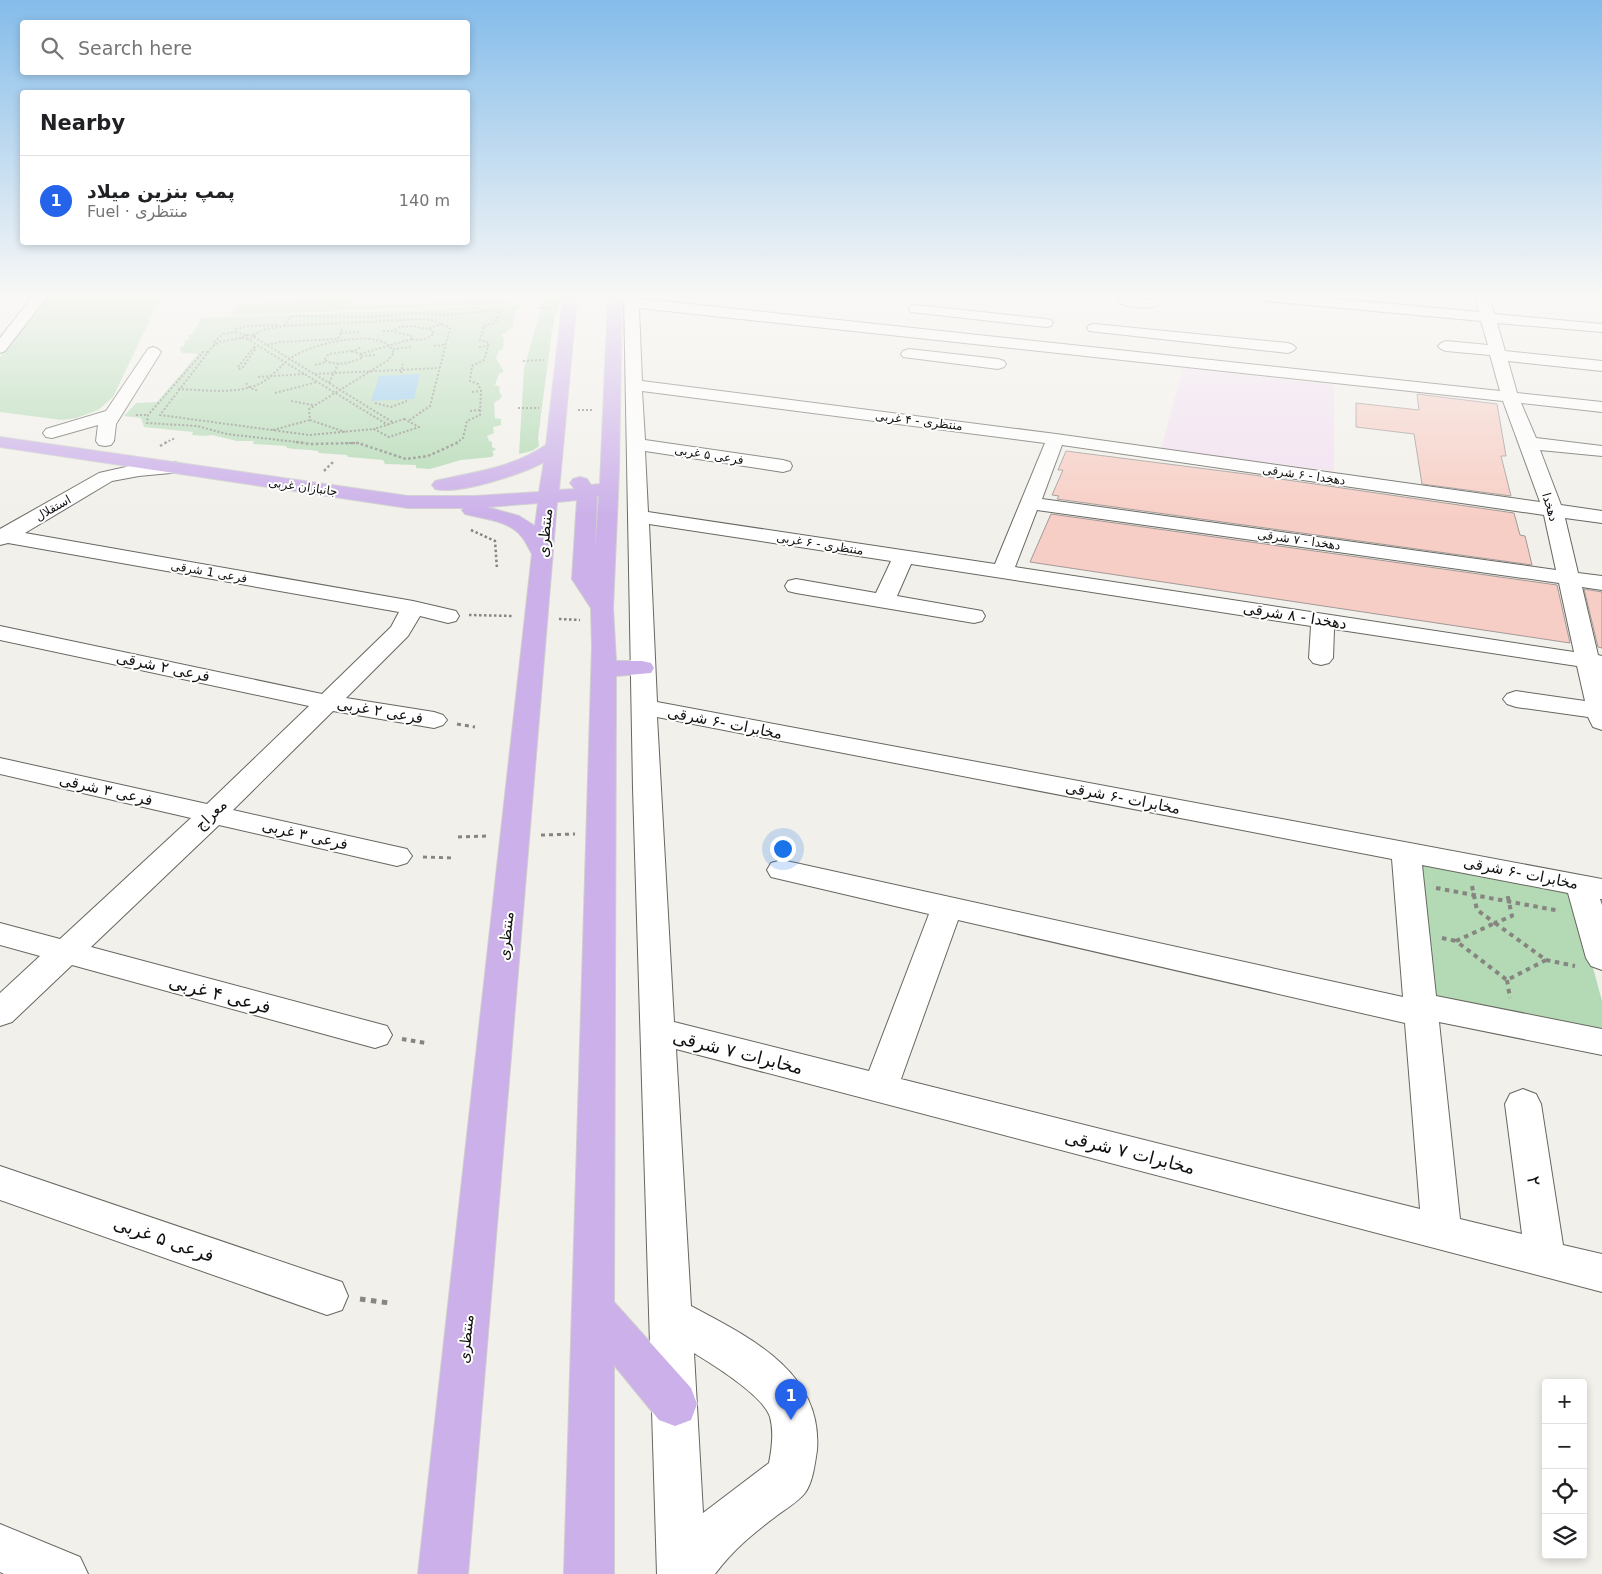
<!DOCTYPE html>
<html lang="en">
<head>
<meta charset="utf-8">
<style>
  :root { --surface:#fff; --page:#f2f2f2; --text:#202124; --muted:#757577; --line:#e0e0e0; --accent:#2563eb }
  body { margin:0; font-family:"DejaVu Sans",Cairo,sans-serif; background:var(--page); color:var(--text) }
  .controls { position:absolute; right:15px; bottom:15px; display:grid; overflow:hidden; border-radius:5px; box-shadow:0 2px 8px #0003 }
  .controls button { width:45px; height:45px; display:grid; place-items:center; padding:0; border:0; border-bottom:1px solid var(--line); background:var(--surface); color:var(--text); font:25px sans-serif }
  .you { position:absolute; left:782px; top:848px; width:18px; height:18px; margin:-12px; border:4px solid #fff; border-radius:50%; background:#1a73e8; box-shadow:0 0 0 8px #1a73e833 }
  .badge { display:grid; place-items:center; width:32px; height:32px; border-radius:50%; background:var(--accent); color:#fff; font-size:16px; font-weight:700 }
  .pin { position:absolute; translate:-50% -41px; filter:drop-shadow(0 1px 2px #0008) }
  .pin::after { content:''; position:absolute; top:26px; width:18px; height:15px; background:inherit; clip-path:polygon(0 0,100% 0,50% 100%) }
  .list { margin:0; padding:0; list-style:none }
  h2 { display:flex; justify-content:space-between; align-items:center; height:65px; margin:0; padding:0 20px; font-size:21px }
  h2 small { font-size:16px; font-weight:400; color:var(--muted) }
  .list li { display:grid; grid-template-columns:32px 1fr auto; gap:15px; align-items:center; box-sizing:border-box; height:90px; padding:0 20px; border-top:1px solid var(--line) }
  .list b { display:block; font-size:19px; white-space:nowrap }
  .list p { margin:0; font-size:16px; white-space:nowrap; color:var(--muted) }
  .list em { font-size:16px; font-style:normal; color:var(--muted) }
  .icon { flex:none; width:28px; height:28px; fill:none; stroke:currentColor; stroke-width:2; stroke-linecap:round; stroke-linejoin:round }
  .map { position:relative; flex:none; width:1602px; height:1574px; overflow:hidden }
  .search { position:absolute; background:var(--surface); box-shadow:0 2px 8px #0003; left:20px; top:20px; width:450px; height:55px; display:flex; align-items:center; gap:12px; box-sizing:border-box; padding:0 18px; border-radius:5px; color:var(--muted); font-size:19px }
  .panel { position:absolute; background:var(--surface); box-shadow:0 2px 8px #0003; left:20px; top:90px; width:450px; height:155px; border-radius:5px }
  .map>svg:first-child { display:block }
  .education { fill:#f2e0f1 }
  .green { fill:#b3dab4 }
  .water { fill:#8fc8ed }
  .building { fill:#f7cec5; stroke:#a19a98 }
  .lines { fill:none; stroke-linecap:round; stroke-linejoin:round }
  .minor-casing { stroke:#686660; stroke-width:2 }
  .major-casing { stroke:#cfcfcf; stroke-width:2 }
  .path-far4 { stroke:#868581; stroke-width:2; stroke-dasharray:2 2; stroke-linecap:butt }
  .path-far3 { stroke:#868581; stroke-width:2.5; stroke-dasharray:2.5 2.5; stroke-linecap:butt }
  .path-far2 { stroke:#868581; stroke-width:3; stroke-dasharray:4 4; stroke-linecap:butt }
  .path-far1 { stroke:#868581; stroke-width:4; stroke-dasharray:4.5 4.5; stroke-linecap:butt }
  .path { stroke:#868581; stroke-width:5; stroke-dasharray:5.5 5.5; stroke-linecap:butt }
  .minor { fill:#fff; fill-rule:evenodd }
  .major { fill:#cbb0e9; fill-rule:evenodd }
  .labels { text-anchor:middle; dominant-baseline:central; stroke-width:4; stroke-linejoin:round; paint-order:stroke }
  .far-street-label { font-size:12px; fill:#10100e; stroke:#fff }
  .street-label { font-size:15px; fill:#10100e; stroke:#fff }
  .near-street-label { font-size:18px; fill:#10100e; stroke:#fff }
</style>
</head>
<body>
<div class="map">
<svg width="1602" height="1574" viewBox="0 0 1602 1574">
  <rect width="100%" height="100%" fill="#f2f0ea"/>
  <path class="education" d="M1183 368 1334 385V471L1161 449Z"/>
  <g class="green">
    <path d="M43 297H161L113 397 98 410 76 418 62 420 0 412V357Z"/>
    <path d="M313 297H356L354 306 510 300 512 304 231 316 238 304 311 301Z"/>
    <path d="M544 297H560L552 330 538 438 539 446 532 451 519 454 524 369Z"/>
    <path d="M521 305 520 309 516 311 512 328 508 330 507 333 501 334 504 339 503 349 499 351 496 358 504 372 499 374 495 385 500 387 499 392 502 395 500 399 494 403 495 418 501 419V425L493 427 494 433 487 436 489 441 492 442V447L496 449 492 452 494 454 492 457 461 460 430 469 416 468V465L385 464 383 460 348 457 347 455 319 453 318 451C308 449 298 450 287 448L286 446 253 444 254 441H237L212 435 205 436 192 435 193 432 144 427 141 418 124 416 136 403 157 402 198 354 182 353 180 349 181 346H184L185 340H188L189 335H193L192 333 202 318Z"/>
    <path d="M1418 861 1572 890 1602 1001V1038L1434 1001Z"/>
  </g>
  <path class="water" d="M420 374 414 399 371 401 379 376Z"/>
  <g class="building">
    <path d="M1417 394 1497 404 1506 456H1501L1511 496 1422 484 1414 434 1356 427V403L1419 410Z"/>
    <path d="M1066 451 1246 474 1514 513 1520 535 1525 536 1532 565 1057 499 1059 496 1052 495 1063 470H1058Z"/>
    <path d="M1051 514 1557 585 1570 643 1030 562Z"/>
    <path d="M1584 589 1602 592V648L1598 647Z"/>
  </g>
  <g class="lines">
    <defs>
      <g id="minor">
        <path d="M32 297H47L5 351 0 353V338Z"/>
        <path d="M299 297H313V298L306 302 301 301Z"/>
        <path d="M624 297 1500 391 1490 355 1446 351 1441 349 1438 346 1441 343 1446 341 1488 345 1481 321 1266 301 1259 297H1317L1479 312 1475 297H1489L1494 314 1602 324V332L1497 323 1505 351 1602 361V371L1508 361 1517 393 1602 402V412L1521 403 1536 438 1602 446V456L1540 450 1561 505 1602 511V523L1565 518 1578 573 1602 576V590L1582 587 1598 655 1602 656V730L1593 727 1588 717 1516 707 1507 704 1503 699 1507 694 1516 691 1585 701 1577 666 1334 629 1333 658 1329 663 1321 665 1313 663 1309 658 1311 626 911 564 897 596 982 611 985 616 982 621 974 623 796 593 788 591 785 586 788 581 796 579 876 593 891 561 649 524 657 702 1602 879V899H1600L1602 905V970L1591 966 1586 958 1568 893 1422 865 1436 996 1602 1029V1055L1439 1022 1460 1219 1522 1234 1505 1104 1510 1094 1523 1089 1536 1094 1541 1104 1563 1245 1602 1254V1292L676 1049 691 1306C749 1337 823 1372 817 1450 815 1463 813 1482 805 1493 798 1502 784 1510 775 1517 751 1535 733 1550 715 1574H657L633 788ZM639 308 1503 401 1540 502 1056 434 642 381ZM642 391 1045 443 995 564 648 512 645 451 783 472 790 470 792 466 790 462 783 460 645 440ZM1062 445 1544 515 1556 570 1042 499ZM1037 510 1559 583 1574 652 1015 567ZM657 717 1392 859 1403 997 782 860 771 863 767 870 771 877 929 914 869 1071 674 1022ZM958 920 1405 1023 1420 1209 901 1079ZM694 1353C712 1364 764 1396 770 1417 774 1431 772 1448 769 1463L703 1513Z"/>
        <path d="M1121 297 1156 300 1158 303 1156 306C1146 309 1131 307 1121 304L1119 301Z"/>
        <path d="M916 305 1046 319 1051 320 1053 323 1051 326 1046 327 911 312 909 309 911 306Z"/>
        <path d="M1094 324 1288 343 1293 345 1296 348 1293 351 1288 353 1089 331 1087 328 1089 325Z"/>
        <path d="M153 347 158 349 161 352 116 424 114 441 111 445 105 446 99 445 96 441 98 425 52 438 46 437 43 433 46 429 106 411 148 349Z"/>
        <path d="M909 349 998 359 1004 361 1006 364 1004 367 998 369 903 357 901 354 903 351Z"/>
        <path d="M174 462 181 464 183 468 181 472 139 476 112 481 25 533 413 601 456 611 459 616 456 621 448 623 420 616 408 636 346 698 434 712 443 715 447 720 443 725 434 728 333 711 233 810 407 849 412 856 407 863 397 866 219 825 91 947 387 1026 392 1035 387 1044 375 1048 72 965 12 1022 0 1026V993L40 956 0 945V923L60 939 191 818 0 774V758L207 804 309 706 0 640V626L322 694 391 627 399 612 8 543 0 545V529L99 473 139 464Z"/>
        <path d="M0 1166 327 1277 342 1282 348 1296 342 1310 327 1315 0 1200Z"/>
        <path d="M0 1524 80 1557 88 1574H4L0 1572Z"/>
      </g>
      <path id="major" d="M563 297H577L559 490 575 489 570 483 573 479 580 477 587 479 591 485 600 484 608 297H622L619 470 613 608 616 661H642L651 663 654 668 651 673 616 676 614 1302 691 1388 697 1404 691 1420 675 1426 659 1420 614 1365V1574H564L592 647 591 608 572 579 577 500 557 502 468 1574H418L532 554C529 549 526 542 522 537 509 520 484 519 465 514L462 510 464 508H408L0 447V437L408 496H475L539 492 544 462C522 474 459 495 435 489L432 485 435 481C476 471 510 469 546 445ZM597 496H599L595 551ZM538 503 535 526 519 516 487 507Z"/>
    </defs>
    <use href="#minor" class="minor-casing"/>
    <use href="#major" class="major-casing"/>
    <g class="path-far4">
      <path d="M538 308H550"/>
      <path d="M284 326 290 317 297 316 374 317 413 313 447 315 500 310 495 323 484 326 480 340 489 343 484 360 472 366 470 381 478 384 481 390 480 415 467 421 463 438 456 443"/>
      <path d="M414 326 432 330 434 334C427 339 420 341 412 339L411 336 392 331 400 327Z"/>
      <path d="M429 328 442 324"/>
      <path d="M383 331H392"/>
      <path d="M341 333 360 332"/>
      <path d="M245 335 236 332V329L248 326 277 325"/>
      <path d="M247 335 255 336 250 339 241 338Z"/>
      <path d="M253 335 266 329 284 326 424 319 435 321 450 328 430 406 408 421"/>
      <path d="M254 337 394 423"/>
      <path d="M241 338 219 342 212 347 160 415 309 435 374 429"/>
      <path d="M247 339 388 425"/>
      <path d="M215 345 213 343 223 334 236 332"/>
      <path d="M267 345 280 342 338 339 343 327"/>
      <path d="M434 346 445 345"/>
      <path d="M254 347 256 348 243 367 239 369 238 367Z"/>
      <path d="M479 347 488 346"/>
      <path d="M393 349 411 347"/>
      <path d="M352 351 360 354 361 358C349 364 336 366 324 360L329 354Z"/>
      <path d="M355 351 361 347"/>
      <path d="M208 352H203L148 415 147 423 197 426 227 434 305 443"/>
      <path d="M360 354 412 339"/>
      <path d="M361 356 375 355"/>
      <path d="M523 361 544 360"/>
      <path d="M315 365 326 362"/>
      <path d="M401 373 403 364"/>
      <path d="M315 374 440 368"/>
      <path d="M258 377 305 374"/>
      <path d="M246 383 250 388 259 391"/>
      <path d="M329 383 338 364"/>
      <path d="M178 389C204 390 230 394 254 386 272 380 279 365 294 356 314 344 366 331 387 344 390 346 392 350 394 353L387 361 309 409 310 420 345 432"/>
      <path d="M472 392 481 391"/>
      <path d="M275 393 317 382"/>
      <path d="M291 401 313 405"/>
      <path d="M375 403 391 407 407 401"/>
      <path d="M518 408H539"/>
      <path d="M578 410H592"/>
      <path d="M470 411 480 410"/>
      <path d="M136 415H148"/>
      <path d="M404 419 419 427 389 437 374 429Z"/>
      <path d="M273 430 310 420"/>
      <path d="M165 443 175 438"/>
      <path d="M345 443H359"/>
    </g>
    <g class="path-far3">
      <path d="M296 442 310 444 358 443 406 459 428 456 459 442"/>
      <path d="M160 446 167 442"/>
      <path d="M324 471 333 462"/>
      <path d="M471 530 495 541 497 569"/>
      <path d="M469 615 513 616"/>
      <path d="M559 619 580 620"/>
    </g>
    <g class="path-far2">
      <path d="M457 724 475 727"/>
      <path d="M541 835 575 834"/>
      <path d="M458 837 487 836"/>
      <path d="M423 857 455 858"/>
    </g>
    <g class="path-far1">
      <path d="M1472 886 1477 910 1495 923 1512 916 1507 893"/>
      <path d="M1436 888 1560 911"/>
      <path d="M1495 923 1546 960 1507 980 1456 941Z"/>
      <path d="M1442 938 1456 941"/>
      <path d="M1546 960 1575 966"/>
      <path d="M1507 980 1510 998"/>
      <path d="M402 1039 426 1043"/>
    </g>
    <path class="path" d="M360 1299 390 1303"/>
    <use href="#minor" class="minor"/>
    <use href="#major" class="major"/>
  </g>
  <linearGradient id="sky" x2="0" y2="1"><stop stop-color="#84bcea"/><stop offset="0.57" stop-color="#f9f8f6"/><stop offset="1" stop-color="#f9f8f6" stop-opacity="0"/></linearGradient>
  <rect width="1602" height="518" fill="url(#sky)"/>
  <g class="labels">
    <g class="far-street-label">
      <text transform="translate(919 421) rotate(7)">منتظری - ۴ غربی</text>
      <text transform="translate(709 455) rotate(9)">فرعی ۵ غربی</text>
      <text transform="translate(1304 475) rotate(8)">دهخدا - ۶ شرقی</text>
      <text transform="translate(303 487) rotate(8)">جانبازان غربی</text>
      <text transform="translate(1550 507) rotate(73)">دهخدا</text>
      <text transform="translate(53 508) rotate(-30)">استقلال</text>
      <text transform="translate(1299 540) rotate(8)">دهخدا - ۷ شرقی</text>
      <text transform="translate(820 544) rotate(9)">منتظری - ۶ غربی</text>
      <text transform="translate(209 572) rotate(10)">فرعی 1 شرقی</text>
    </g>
    <g class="street-label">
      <text transform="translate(545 533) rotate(-85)">منتظری</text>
      <text transform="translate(1295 616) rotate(9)">دهخدا - ۸ شرقی</text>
      <text transform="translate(163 667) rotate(12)">فرعی ۲ شرقی</text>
      <text transform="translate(380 711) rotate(10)">فرعی ۲ غربی</text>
      <text transform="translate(725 723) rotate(11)">مخابرات -۶ شرقی</text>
      <text transform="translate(106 790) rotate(13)">فرعی ۳ شرقی</text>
      <text transform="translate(1123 798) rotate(11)">مخابرات -۶ شرقی</text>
      <text transform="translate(211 815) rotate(-44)">معراج</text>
      <text transform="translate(305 835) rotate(13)">فرعی ۳ غربی</text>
      <text transform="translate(1521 873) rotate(11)">مخابرات -۶ شرقی</text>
      <text transform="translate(506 936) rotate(-84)">منتظری</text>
      <text transform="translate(466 1339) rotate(-84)">منتظری</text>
    </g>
    <g class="near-street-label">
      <text transform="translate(220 994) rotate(15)">فرعی ۴ غربی</text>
      <text transform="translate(738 1052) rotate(14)">مخابرات ۷ شرقی</text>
      <text transform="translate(1130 1152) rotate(14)">مخابرات ۷ شرقی</text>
      <text transform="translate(1534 1181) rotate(82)">۲</text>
      <text transform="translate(164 1239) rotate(19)">فرعی ۵ غربی</text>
    </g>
  </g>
</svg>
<div class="controls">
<button>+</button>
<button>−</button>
<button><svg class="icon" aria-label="locate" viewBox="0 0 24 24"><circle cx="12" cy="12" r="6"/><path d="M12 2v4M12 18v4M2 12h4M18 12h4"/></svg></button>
<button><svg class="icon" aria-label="layers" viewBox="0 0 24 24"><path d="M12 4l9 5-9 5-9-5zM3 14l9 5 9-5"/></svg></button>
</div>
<div class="you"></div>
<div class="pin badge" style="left:791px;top:1420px">1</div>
<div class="search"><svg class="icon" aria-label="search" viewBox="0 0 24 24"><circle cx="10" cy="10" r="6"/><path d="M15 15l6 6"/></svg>Search here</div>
<section class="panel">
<h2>Nearby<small></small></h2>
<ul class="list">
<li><span class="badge">1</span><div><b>پمپ بنزین میلاد</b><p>Fuel · منتظری</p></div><em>140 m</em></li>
</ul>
</section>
</div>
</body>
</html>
